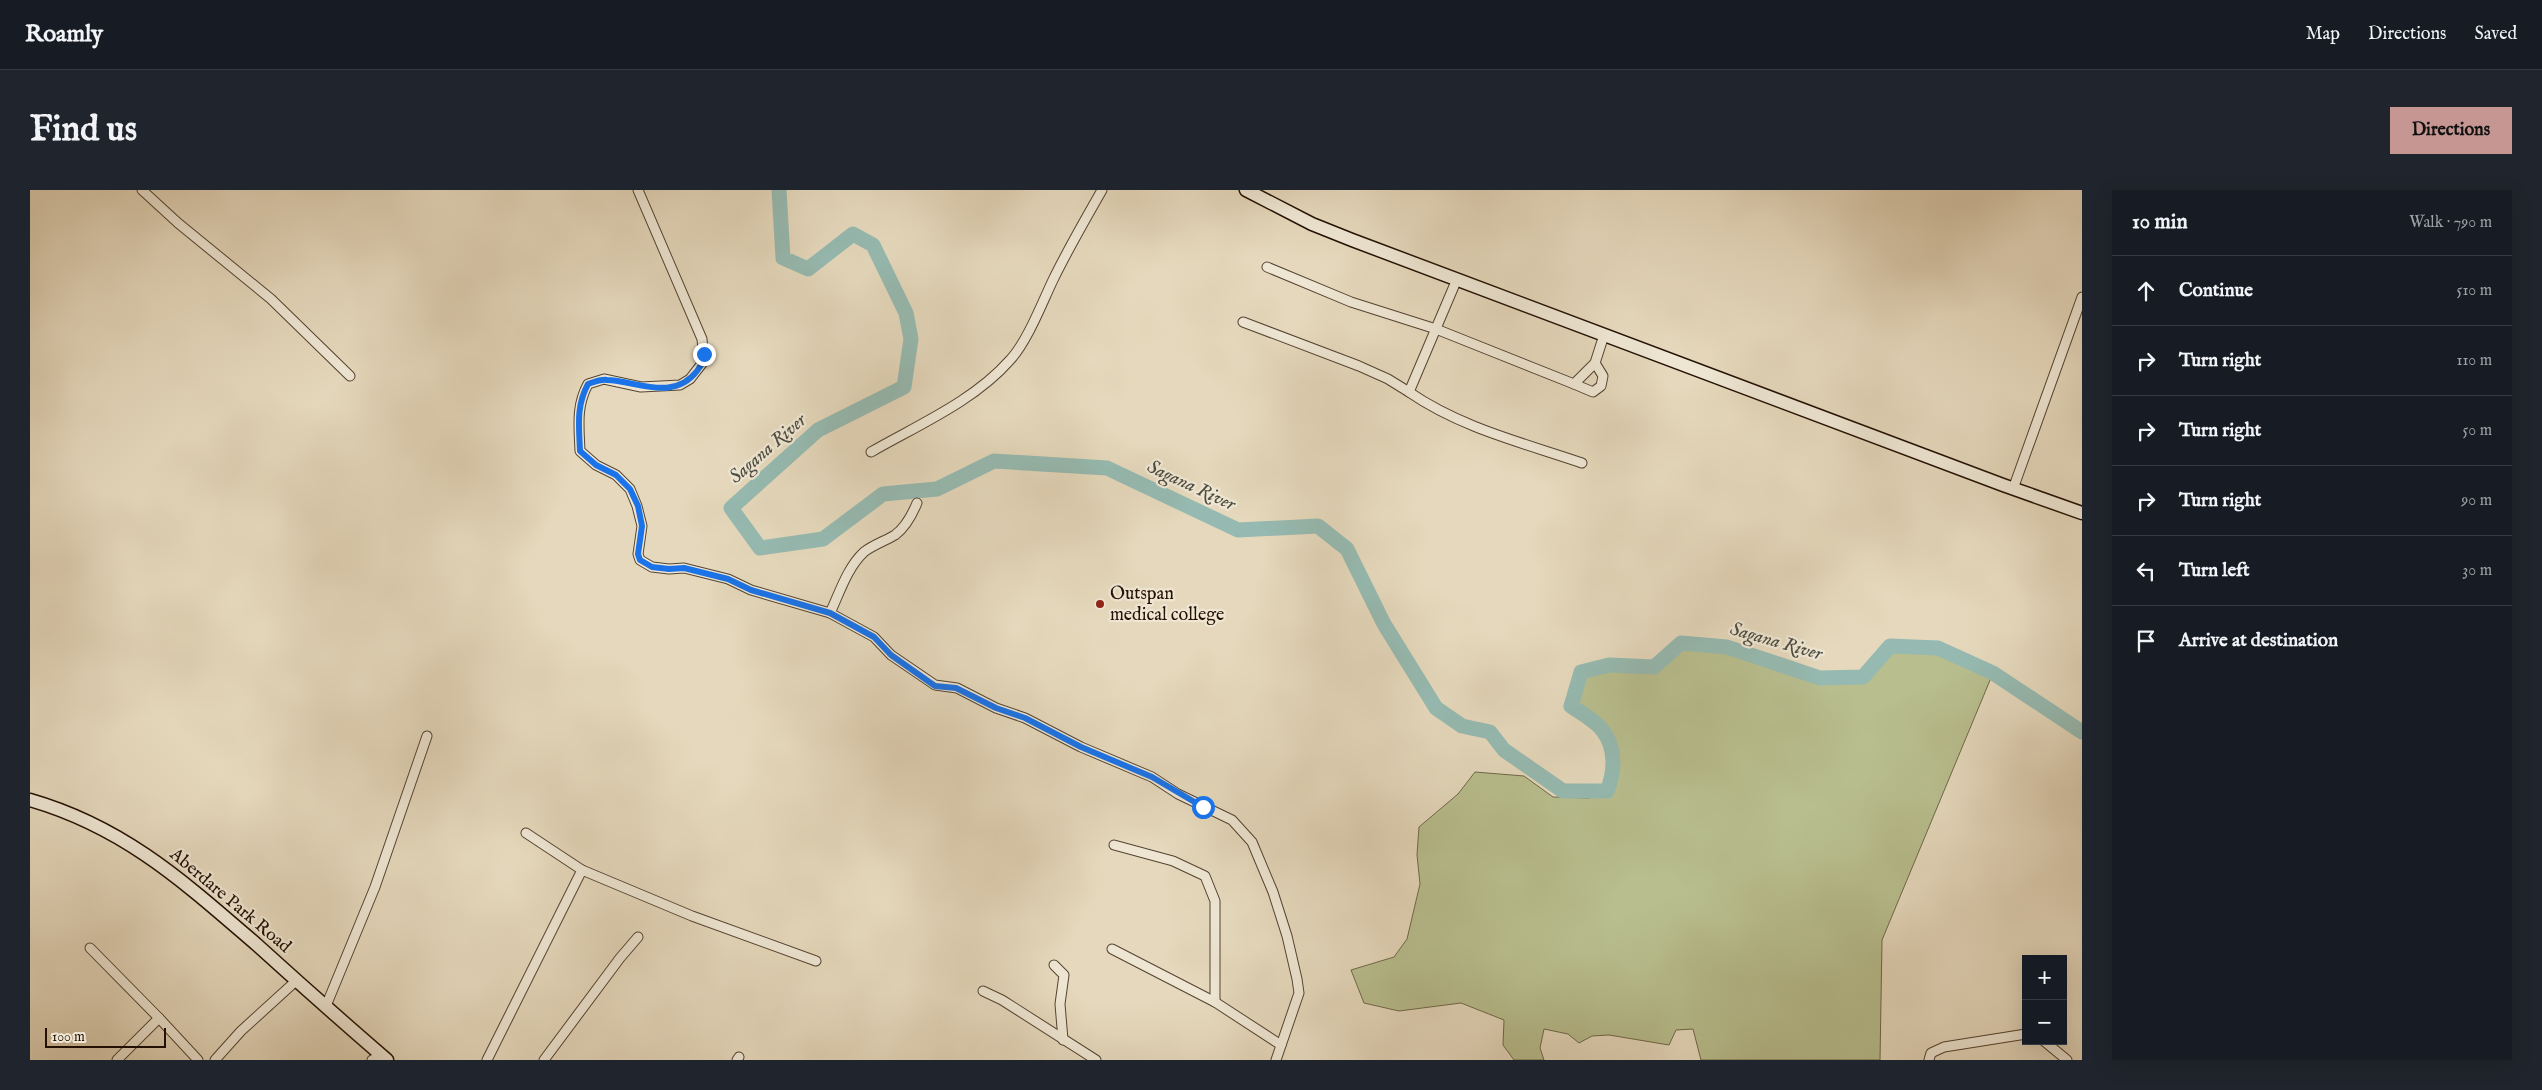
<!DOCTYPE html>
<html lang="en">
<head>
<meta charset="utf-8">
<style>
  :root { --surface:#171b24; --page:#20242c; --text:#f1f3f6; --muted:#9ea1a6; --line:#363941; --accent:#c59692 }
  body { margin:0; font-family:"IM FELL English",serif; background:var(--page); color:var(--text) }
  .controls { position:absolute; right:15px; bottom:15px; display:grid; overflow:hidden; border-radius:0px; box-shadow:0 5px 20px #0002 }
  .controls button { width:45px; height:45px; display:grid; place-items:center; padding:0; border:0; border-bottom:1px solid var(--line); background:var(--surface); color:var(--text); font:25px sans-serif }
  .scale { position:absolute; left:15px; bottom:12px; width:121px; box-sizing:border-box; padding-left:5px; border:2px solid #241103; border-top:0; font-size:14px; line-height:18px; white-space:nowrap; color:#241103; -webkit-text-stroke:4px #eee6d3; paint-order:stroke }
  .stop { position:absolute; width:15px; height:15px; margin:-11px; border:4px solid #1a73e8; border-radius:50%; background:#fff }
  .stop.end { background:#1a73e8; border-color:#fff; box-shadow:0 1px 5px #0008 }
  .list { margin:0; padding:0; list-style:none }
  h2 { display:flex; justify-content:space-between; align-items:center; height:65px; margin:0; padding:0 20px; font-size:21px }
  h2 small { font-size:16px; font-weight:400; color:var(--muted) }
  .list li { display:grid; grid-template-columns:32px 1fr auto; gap:15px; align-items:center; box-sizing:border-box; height:70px; padding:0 20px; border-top:1px solid var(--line) }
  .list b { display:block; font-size:19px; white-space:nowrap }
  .list em { font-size:16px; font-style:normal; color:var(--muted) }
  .icon { flex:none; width:28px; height:28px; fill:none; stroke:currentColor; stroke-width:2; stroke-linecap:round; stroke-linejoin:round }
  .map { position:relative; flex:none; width:2052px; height:870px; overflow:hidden; border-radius:0px }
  header { display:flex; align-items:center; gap:30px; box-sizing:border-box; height:70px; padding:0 25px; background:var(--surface); border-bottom:1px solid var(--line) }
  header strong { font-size:24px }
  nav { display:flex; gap:28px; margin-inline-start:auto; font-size:18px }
  .intro { display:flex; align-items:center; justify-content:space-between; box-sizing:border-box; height:120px; padding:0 30px }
  h1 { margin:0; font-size:35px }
  .button { padding:12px 22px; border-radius:0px; background:var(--accent); color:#111; font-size:18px; font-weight:700 }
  main { display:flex; gap:30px; padding:0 30px }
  aside { flex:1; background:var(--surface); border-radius:0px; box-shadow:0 5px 20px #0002 }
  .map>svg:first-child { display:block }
  .green { fill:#b8be8e; stroke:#6e6848 }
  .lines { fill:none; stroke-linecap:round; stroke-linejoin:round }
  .river { stroke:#96bab1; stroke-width:15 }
  .street-casing { stroke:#544331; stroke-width:11 }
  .secondary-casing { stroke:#241103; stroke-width:15 }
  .street { stroke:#eee6d3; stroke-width:9 }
  .secondary { stroke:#eee6d3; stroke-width:12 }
  .route { stroke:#1a73e8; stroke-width:6 }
  .poi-dot { fill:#8f2418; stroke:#eee6d3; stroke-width:2 }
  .labels { text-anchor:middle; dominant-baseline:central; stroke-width:4.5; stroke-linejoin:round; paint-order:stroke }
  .poi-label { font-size:18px; fill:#241103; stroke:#eee6d3; text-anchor:start }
  .street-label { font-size:18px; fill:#241103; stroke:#eee6d3 }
  .water-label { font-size:19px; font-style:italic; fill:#4c4c40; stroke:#eee6d3 }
</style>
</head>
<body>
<header>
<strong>Roamly</strong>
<nav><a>Map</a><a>Directions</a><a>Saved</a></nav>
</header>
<div class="intro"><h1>Find us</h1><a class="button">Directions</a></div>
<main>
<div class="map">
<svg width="2052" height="870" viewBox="0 0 2052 870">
  <rect width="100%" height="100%" fill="#e5d8bc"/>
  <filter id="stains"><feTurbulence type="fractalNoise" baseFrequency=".004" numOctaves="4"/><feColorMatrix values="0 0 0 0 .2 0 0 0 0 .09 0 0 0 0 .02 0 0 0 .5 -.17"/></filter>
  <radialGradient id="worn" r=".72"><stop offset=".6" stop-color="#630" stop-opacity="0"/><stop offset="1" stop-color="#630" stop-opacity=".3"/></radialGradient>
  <path class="green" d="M1651 453 1697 457 1790 488 1833 487 1860 456 1908 458 1963 483 1852 750 1850 870H1671L1663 839 1646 840 1639 855 1579 845 1562 846 1549 853 1538 844 1514 839 1510 858 1514 870H1484L1473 855 1474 830 1431 813 1369 821 1334 813 1321 780 1364 767 1377 749 1390 694 1387 665 1389 637 1428 604 1445 582 1494 586 1523 607 1559 608 1577 601C1586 582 1586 558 1573 541 1566 531 1551 523 1541 516L1551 482 1579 475 1624 477Z"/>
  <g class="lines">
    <path class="river" d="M749 0 753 68 778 79 823 44 843 55 876 123 881 149 874 197 788 240 701 318 730 358 793 349 853 304 907 299 964 271 1077 278 1208 340 1288 336 1317 359 1354 434 1406 518 1432 536 1460 542 1474 560 1533 601H1577C1585 582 1586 558 1573 541 1566 531 1551 523 1541 516L1551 482 1579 475 1624 477 1651 453 1697 457 1790 488 1833 487 1860 456 1908 458 1963 483 2052 542"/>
    <defs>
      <g id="street">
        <path d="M112 0 148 33 241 109 320 186"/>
        <path d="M608 0 672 149 674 171 660 189 650 195 611 197 574 189 558 194C546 216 549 236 550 261L566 275 586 285 600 299 607 316 612 336 608 364 610 370 622 377 639 379 654 378 698 389 721 400 800 423 844 447 861 465 905 495 927 498 966 518 995 528 1051 557 1122 587 1148 604 1202 630 1222 652 1243 702 1257 746 1267 789 1269 803 1246 870"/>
        <path d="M1237 77 1321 112 1406 139 1544 194 1565 173 1574 145"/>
        <path d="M1427 89 1379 202C1431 238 1494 253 1552 273"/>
        <path d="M1213 132 1329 176 1358 189 1379 202"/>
        <path d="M1544 194 1563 202 1571 196 1573 186 1565 173"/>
        <path d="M841 262C888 235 944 211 980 170 997 152 1012 113 1023 90 1038 59 1055 30 1072 0"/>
        <path d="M1983 299 2052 107"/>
        <path d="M800 423C810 402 817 378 834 362 843 355 855 351 865 345 876 337 882 325 887 313"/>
        <path d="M496 643 552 680 662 726 786 771"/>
        <path d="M1084 655 1143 671 1175 686 1185 711V812"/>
        <path d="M60 758 129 828"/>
        <path d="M1082 759 1185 812 1251 855"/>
        <path d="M1024 775 1034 785 1030 814 1033 850"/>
        <path d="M953 801 972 810 1066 870"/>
        <path d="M296 816 345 697 397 546"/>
        <path d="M2014 851 2037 870"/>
        <path d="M87 870 129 828 168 870"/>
        <path d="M185 870 211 841 267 790"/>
        <path d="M342 870 352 865"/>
        <path d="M457 870 552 680"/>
        <path d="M514 870 590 768 608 747"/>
        <path d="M707 870 709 867"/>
        <path d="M1899 870 1901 863 1914 857 1996 844"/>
      </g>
      <g id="secondary">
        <path d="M1216 0 1282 34 1322 50 1973 295 2052 323"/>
        <path d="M0 610C94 637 154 692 226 754 269 793 313 832 357 870"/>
      </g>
    </defs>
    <use href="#street" class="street-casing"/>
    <use href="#secondary" class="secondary-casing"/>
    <use href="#street" class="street"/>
    <use href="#secondary" class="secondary"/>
  </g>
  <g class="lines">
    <path class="route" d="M674 164C674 172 671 175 667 181 643 212 607 191 577 190 571 189 564 192 558 194 546 216 549 236 550 261L566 275 586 285 600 299 608 316 612 336 608 364 610 370 622 377 639 379 654 378 698 389 721 400 800 423 844 447 861 465 905 496 926 498 966 518 995 528 1051 557 1122 587 1173 617"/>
  </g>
  <circle class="poi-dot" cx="1070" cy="414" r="5"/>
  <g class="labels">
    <g class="poi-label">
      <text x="1080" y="404">Outspan<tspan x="1080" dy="21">medical college</tspan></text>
    </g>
    <g class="street-label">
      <text transform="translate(200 711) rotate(40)">Aberdare Park Road</text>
    </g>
    <g class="water-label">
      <text transform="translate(738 259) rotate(-41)">Sagana River</text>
      <text transform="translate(1161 296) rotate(25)">Sagana River</text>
      <text transform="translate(1746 452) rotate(16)">Sagana River</text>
    </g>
  </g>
  <rect width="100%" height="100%" filter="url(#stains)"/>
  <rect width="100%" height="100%" fill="url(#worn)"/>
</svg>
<div class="controls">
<button>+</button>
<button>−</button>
</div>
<div class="scale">100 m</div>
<div class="stop" style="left:1173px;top:617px"></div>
<div class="stop end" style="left:674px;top:164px"></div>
</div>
<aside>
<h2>10 min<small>Walk · 790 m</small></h2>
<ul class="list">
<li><svg class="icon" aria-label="ahead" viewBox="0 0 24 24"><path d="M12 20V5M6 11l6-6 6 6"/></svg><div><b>Continue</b></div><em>510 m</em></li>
<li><svg class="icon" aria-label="right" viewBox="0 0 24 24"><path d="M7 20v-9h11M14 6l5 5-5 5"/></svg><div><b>Turn right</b></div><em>110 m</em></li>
<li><svg class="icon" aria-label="right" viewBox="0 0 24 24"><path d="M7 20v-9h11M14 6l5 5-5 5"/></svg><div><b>Turn right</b></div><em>50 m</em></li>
<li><svg class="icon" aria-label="right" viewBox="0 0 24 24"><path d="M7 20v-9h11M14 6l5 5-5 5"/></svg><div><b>Turn right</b></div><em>90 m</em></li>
<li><svg class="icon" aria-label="left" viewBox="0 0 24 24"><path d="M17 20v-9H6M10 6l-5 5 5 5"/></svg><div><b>Turn left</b></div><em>30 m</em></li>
<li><svg class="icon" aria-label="arrive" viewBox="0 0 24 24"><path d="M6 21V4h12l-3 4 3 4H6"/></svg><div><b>Arrive at destination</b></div></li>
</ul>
</aside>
</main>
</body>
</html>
